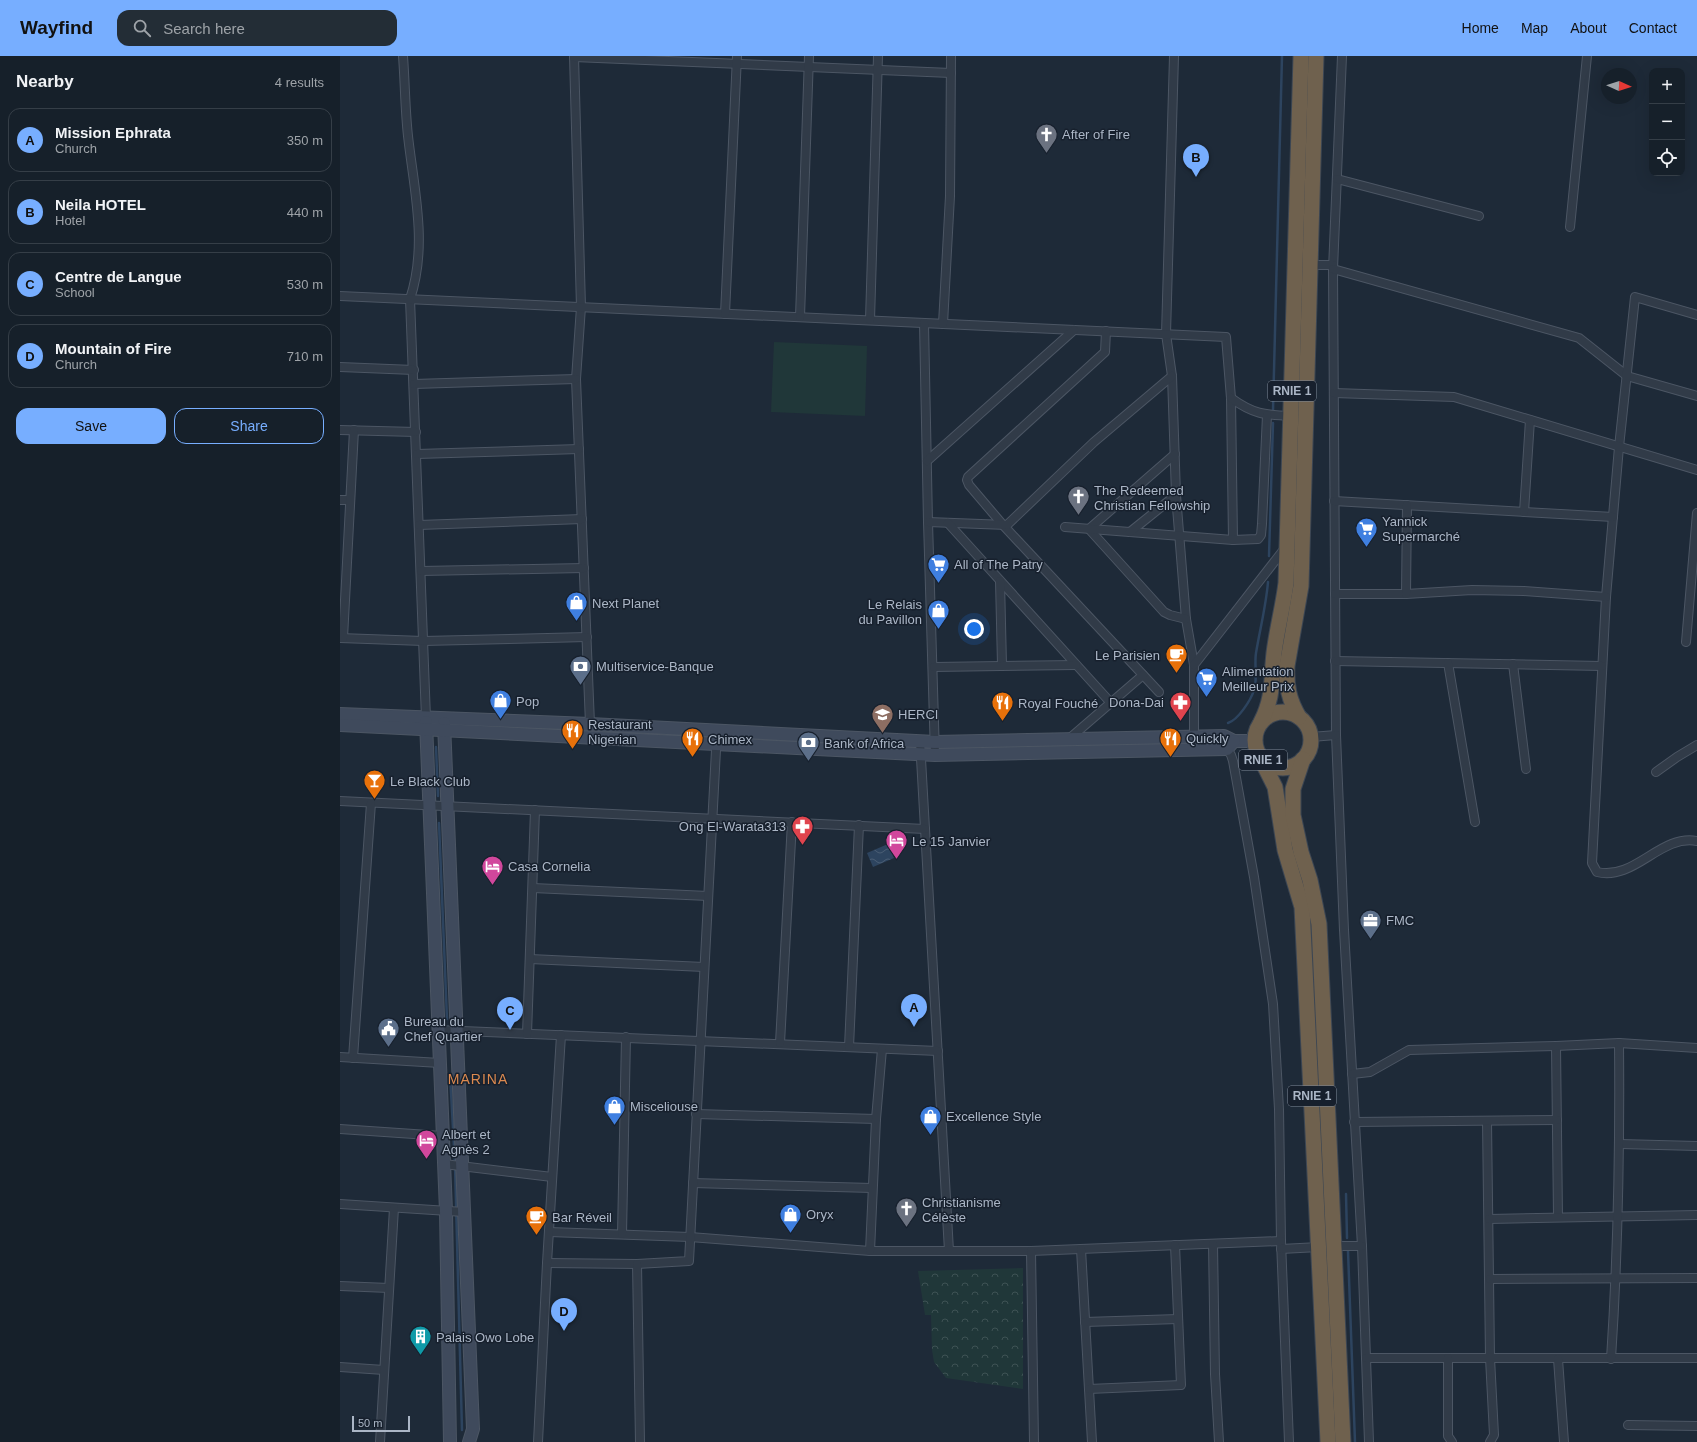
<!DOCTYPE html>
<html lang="en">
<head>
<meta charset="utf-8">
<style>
  :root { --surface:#16202a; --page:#232d36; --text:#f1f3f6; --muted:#9ea3a8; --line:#353e47; --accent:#77aeff }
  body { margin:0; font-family:Arial,sans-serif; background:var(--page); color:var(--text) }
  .controls { position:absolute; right:12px; top:12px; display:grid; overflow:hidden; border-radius:8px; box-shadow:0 4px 16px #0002 }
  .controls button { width:36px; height:36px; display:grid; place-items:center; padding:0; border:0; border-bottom:1px solid var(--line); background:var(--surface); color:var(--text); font:20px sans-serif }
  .compass { position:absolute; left:1261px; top:12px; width:36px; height:36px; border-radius:50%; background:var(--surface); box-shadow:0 4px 16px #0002; rotate:93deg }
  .scale { position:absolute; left:12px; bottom:10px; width:58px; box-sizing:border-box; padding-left:4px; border:2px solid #abb6c6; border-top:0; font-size:11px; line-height:14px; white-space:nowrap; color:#abb6c6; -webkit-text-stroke:3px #17202d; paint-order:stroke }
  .you { position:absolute; left:634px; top:573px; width:14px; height:14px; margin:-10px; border:3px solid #fff; border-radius:50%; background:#1a73e8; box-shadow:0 0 0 6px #1a73e833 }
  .badge { display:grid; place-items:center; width:26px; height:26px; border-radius:50%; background:var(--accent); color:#111; font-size:13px; font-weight:700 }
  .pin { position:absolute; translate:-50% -33px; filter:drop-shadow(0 1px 2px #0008) }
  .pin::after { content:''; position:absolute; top:21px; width:14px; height:12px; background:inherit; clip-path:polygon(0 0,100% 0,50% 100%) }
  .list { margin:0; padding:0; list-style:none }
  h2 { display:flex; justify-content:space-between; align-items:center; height:52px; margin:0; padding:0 16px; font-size:17px }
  h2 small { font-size:13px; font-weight:400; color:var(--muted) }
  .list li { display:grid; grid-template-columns:26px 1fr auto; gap:12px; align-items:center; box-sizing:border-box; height:64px; margin:0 8px 8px; padding:0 8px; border:1px solid var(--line); border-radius:12px }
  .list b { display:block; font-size:15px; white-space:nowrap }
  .list p { margin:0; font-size:13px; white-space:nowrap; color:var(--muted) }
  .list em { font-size:13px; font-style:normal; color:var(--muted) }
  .actions { display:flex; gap:8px; padding:12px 16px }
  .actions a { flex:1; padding:9px 0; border:1px solid var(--accent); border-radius:12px; text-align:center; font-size:14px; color:var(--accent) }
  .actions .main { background:var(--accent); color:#111 }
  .icon { flex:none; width:22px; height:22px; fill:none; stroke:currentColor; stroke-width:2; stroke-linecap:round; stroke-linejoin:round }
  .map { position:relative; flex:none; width:1357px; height:1386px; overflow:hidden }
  header { display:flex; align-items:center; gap:24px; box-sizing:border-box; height:56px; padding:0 20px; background:var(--accent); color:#111 }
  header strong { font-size:19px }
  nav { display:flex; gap:22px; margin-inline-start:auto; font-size:14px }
  .search { width:280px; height:36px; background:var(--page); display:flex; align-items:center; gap:10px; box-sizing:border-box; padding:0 14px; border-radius:12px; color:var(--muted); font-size:15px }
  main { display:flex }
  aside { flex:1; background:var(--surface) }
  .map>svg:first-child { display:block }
  .forest { fill:url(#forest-crowns) }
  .garden { fill:#203739 }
  .water { fill:url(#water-waves) }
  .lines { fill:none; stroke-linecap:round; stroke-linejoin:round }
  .stream { stroke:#2d445f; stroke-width:2.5 }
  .street-casing { stroke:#4c5664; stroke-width:10 }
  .secondary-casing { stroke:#4c5664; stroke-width:14 }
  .highway-casing { stroke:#3c4653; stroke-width:17 }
  .street { stroke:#313b48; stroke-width:8 }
  .secondary { stroke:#3f4a5c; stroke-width:12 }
  .highway { stroke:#6f614e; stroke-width:15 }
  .labels { text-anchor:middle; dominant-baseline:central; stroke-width:3; stroke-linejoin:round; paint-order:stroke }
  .shield { fill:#17202d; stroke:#7f8998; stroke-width:1 }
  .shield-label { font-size:12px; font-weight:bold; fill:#abb6c6 }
  .poi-label { font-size:13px; fill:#abb6c6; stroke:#17202d; text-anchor:start }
  .neighbourhood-label { font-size:14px; letter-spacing:1px; fill:#dc8a50; stroke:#17202d }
</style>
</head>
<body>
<header>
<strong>Wayfind</strong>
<div class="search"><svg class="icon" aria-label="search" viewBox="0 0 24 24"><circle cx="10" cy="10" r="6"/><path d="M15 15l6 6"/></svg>Search here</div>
<nav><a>Home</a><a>Map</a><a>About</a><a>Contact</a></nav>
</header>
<main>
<aside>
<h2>Nearby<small>4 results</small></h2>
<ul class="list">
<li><span class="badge">A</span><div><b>Mission Ephrata</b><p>Church</p></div><em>350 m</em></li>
<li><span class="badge">B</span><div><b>Neila HOTEL</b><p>Hotel</p></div><em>440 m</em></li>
<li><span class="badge">C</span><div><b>Centre de Langue</b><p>School</p></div><em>530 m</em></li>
<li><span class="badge">D</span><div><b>Mountain of Fire</b><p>Church</p></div><em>710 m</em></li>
</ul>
<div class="actions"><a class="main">Save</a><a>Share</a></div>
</aside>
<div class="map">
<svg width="1357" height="1386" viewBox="0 0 1357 1386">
  <defs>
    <pattern id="forest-crowns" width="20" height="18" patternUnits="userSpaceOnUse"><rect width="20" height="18" fill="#203739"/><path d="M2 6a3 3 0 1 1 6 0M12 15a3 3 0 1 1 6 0" fill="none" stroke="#3e5254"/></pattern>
    <pattern id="water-waves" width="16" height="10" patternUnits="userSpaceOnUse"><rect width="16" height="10" fill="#2d445f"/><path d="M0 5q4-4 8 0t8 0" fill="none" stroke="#495d74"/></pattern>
  </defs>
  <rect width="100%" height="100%" fill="#1e2a38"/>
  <path class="forest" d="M683 1212V1333L606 1322 594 1306 592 1294 591 1259H585L578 1215Z"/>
  <path class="garden" d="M434 286 527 290 525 360 431 356Z"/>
  <path class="water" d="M548 788 554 802 533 811 527 797Z"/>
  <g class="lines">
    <g class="stream">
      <path d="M933 354 942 0"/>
      <path d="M929 500 933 367"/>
      <path d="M888 667C898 664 911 644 914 634 918 622 914 609 916 597 920 573 926 550 928 526"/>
      <path d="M96 691 98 740"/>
      <path d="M99 767 107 963"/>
      <path d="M110 1018 115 1109 122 1374"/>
      <path d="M1006 1138 1007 1182"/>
      <path d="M1008 1195 1015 1386"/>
    </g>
    <defs>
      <g id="street">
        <path d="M63 0C65 26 65 53 68 80 74 134 88 189 70 243L86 662"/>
        <path d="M234 0 241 251 236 323 250 668"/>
        <path d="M834 0 826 278 832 320 836 439 846 563 854 609V686"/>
        <path d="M1002 0 993 213 996 679 1004 874 1022 1190 1029 1386"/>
        <path d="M234 1 611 17"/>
        <path d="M997 123 1139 160"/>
        <path d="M1230 171 1247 0"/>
        <path d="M970 209H993"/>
        <path d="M993 213 1239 282 1287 320 1357 340"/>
        <path d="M0 240 886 281 891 342 893 484"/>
        <path d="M385 258 397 0"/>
        <path d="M1357 259 1295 241 1279 391 1266 541 1252 807 1257 816C1295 825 1320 778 1357 785"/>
        <path d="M460 261 469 0"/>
        <path d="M530 264 538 0"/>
        <path d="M584 267 588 466 595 699"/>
        <path d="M603 268 610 140 611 0"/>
        <path d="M766 275 765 296 628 421 627 424 629 429 663 469 819 636"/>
        <path d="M0 311 74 314"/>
        <path d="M74 328 236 323"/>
        <path d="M994 337 1114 341 1357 414"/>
        <path d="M891 342C913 358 924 359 951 360"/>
        <path d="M0 374 76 376"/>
        <path d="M77 398 239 393"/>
        <path d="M835 398 749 473 824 556 830 559 846 563"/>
        <path d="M587 405 734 274"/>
        <path d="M0 444H10"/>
        <path d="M994 445 1273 461"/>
        <path d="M1184 456 1190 364"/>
        <path d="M588 466 667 469 754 386 832 320"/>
        <path d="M608 467 771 647"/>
        <path d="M79 469 242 463"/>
        <path d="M725 471 893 484 918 483 921 479 922 468 927 359"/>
        <path d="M790 476 836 439"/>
        <path d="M81 515 244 512"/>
        <path d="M660 525 662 609"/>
        <path d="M995 538H1066L1132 534 1184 535 1266 541"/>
        <path d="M1066 538 1067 449"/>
        <path d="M0 582 83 585 247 581"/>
        <path d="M3 582 14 374"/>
        <path d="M1346 586 1357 457"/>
        <path d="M995 605 1262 610"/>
        <path d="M1108 607 1135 766"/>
        <path d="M1173 608 1186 713"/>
        <path d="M854 609 945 492"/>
        <path d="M594 611 736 609"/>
        <path d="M971 681 996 679"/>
        <path d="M730 682 803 619"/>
        <path d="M580 685 609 1195"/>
        <path d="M887 693 891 699 893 705 914 821 933 948 939 1053 941 1185 949 1386"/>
        <path d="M1316 716 1337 701 1357 689"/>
        <path d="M0 745 585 773"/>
        <path d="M193 832 368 840"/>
        <path d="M190 903 364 911"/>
        <path d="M99 974 598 995"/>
        <path d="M187 978 195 754"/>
        <path d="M440 987 452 766"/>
        <path d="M1216 990 1218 1161"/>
        <path d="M509 991 519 769"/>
        <path d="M0 1001 100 1007"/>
        <path d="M13 1002 31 747"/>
        <path d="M1012 1018 1030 1016 1069 994 1216 990 1279 987 1357 992"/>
        <path d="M356 1058 536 1063"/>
        <path d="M1147 1065 1150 1302 1154 1379 1150 1386"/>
        <path d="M1014 1066 1217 1064"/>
        <path d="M0 1073 103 1080"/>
        <path d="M1280 1088 1357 1090"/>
        <path d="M104 1108 212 1121"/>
        <path d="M353 1127 532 1132"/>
        <path d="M0 1148 124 1156"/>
        <path d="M1149 1163 1357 1159"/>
        <path d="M209 1176 350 1181 530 1195H691L941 1185"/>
        <path d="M282 1178 286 981"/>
        <path d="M873 1188 875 1318 879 1386"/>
        <path d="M994 1190H1022"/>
        <path d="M741 1193 752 1386"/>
        <path d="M941 1193 979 1191"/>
        <path d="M530 1195 536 1063 542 993"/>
        <path d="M691 1195 694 1386"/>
        <path d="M207 1207 297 1208 349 1205 377 675"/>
        <path d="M297 1208 300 1386"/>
        <path d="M1150 1223 1357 1222"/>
        <path d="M0 1230 49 1232"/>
        <path d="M745 1266 838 1263"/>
        <path d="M1026 1302H1357"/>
        <path d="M1108 1302V1380L1112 1386"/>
        <path d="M1218 1303 1224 1386"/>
        <path d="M1271 1303C1278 1197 1280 1092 1279 987"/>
        <path d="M0 1311 44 1314"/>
        <path d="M749 1333 841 1329 835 1189"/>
        <path d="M1288 1369 1357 1370"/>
        <path d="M40 1386 54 1152"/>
        <path d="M198 1386 207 1207 221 979"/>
      </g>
      <g id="secondary">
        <path d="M0 658 250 668 595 686 884 680 894 685H914"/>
        <path d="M86 666 106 1155 110 1386"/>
        <path d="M104 667 133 1373 129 1386"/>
        <path d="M0 669 595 699 887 693 894 685"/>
      </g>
      <g id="highway">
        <circle cx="943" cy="684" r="28"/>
        <path d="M959 661C949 644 946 630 947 610L961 530 976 0"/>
        <path d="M921 666C934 641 931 623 934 597 937 573 943 551 946 527L961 0"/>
        <path d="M920 701 935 731 945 794 962 851 988 1386"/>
        <path d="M963 703 953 733V759L961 796 970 824 979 868 1003 1386"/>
      </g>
    </defs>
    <use href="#street" class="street-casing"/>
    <use href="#secondary" class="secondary-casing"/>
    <use href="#highway" class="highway-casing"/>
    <use href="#street" class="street"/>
    <use href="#secondary" class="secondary"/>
    <use href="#highway" class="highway"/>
  </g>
  <defs>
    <symbol id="church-pin" viewBox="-11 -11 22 30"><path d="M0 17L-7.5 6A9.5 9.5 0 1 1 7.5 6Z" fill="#6b7280" stroke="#17202d"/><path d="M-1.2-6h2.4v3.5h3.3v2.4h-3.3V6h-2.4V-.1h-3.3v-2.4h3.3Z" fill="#fff"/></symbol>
    <symbol id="supermarket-pin" viewBox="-11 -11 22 30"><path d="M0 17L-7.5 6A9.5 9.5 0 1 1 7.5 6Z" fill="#3f7fe0" stroke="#17202d"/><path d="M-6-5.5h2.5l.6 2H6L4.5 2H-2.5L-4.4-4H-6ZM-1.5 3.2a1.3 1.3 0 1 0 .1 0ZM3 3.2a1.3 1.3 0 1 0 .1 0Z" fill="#fff"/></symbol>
    <symbol id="shop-pin" viewBox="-11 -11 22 30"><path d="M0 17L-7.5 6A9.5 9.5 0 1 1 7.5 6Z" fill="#3f7fe0" stroke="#17202d"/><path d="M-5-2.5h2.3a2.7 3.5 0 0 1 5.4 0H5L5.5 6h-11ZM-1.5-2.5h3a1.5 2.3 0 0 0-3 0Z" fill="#fff"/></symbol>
    <symbol id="cafe-pin" viewBox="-11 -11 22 30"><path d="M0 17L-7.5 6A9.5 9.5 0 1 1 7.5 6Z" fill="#e8710a" stroke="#17202d"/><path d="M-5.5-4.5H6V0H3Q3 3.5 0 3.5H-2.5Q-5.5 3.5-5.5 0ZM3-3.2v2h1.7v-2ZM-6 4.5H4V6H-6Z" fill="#fff"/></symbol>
    <symbol id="bank-pin" viewBox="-11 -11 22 30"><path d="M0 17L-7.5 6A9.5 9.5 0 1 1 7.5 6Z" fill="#5c6f8a" stroke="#17202d"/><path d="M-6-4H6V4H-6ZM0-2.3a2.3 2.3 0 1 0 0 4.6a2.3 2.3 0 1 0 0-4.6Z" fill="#fff"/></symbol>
    <symbol id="pharmacy-pin" viewBox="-11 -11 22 30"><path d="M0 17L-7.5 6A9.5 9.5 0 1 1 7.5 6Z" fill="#e0444e" stroke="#17202d"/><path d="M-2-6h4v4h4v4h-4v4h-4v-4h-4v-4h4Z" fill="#fff"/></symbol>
    <symbol id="restaurant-pin" viewBox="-11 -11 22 30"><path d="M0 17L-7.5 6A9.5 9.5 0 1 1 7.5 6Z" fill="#e8710a" stroke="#17202d"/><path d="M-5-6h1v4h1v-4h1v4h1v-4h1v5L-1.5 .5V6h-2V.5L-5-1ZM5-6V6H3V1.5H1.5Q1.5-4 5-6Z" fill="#fff"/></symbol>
    <symbol id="university-pin" viewBox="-11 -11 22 30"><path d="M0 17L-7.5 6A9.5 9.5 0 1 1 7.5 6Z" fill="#8d6e63" stroke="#17202d"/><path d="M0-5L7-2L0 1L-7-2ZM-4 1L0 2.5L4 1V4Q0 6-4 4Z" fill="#fff"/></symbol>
    <symbol id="bar-pin" viewBox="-11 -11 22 30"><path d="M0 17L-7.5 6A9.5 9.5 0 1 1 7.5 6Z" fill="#e8710a" stroke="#17202d"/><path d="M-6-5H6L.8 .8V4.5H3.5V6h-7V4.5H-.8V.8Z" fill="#fff"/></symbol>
    <symbol id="hotel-pin" viewBox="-11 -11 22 30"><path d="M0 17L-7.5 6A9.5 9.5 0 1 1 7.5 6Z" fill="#d1479c" stroke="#17202d"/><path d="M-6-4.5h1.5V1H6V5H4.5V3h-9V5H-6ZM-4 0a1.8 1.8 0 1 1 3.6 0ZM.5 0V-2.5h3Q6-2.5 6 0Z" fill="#fff"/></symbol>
    <symbol id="office-pin" viewBox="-11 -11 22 30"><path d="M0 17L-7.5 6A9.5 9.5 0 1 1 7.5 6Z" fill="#5c6f8a" stroke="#17202d"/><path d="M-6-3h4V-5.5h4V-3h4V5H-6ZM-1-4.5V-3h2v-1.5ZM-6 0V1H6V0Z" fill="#fff"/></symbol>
    <symbol id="civic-pin" viewBox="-11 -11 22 30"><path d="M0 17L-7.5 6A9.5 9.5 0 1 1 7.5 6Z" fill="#5c6f8a" stroke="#17202d"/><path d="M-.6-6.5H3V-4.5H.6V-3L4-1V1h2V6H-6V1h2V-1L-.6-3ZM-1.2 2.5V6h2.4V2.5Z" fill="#fff"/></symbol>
    <symbol id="building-pin" viewBox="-11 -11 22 30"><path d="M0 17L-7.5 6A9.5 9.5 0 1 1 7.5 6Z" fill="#0f9aa8" stroke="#17202d"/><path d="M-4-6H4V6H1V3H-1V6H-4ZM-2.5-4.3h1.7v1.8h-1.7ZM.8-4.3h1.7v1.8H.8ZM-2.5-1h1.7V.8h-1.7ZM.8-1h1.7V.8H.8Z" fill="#fff"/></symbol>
  </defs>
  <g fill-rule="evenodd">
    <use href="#church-pin" x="694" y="66" width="25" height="34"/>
    <use href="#church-pin" x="726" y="428" width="25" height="34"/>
    <use href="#supermarket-pin" x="1014" y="460" width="25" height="34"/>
    <use href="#supermarket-pin" x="586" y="496" width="25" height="34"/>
    <use href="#shop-pin" x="224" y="534" width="25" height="34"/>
    <use href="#shop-pin" x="586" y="542" width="25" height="34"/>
    <use href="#cafe-pin" x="824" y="586" width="25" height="34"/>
    <use href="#bank-pin" x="228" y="598" width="25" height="34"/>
    <use href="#supermarket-pin" x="854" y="610" width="25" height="34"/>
    <use href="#shop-pin" x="148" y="632" width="25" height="34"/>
    <use href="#pharmacy-pin" x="828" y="634" width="25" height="34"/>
    <use href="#restaurant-pin" x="650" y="634" width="25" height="34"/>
    <use href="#university-pin" x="530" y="646" width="25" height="34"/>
    <use href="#restaurant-pin" x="220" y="662" width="25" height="34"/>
    <use href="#restaurant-pin" x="818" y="670" width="25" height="34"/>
    <use href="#restaurant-pin" x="340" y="670" width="25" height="34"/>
    <use href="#bank-pin" x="456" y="674" width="25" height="34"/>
    <use href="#bar-pin" x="22" y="712" width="25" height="34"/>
    <use href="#pharmacy-pin" x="450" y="758" width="25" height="34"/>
    <use href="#hotel-pin" x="544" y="772" width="25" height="34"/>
    <use href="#hotel-pin" x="140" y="798" width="25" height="34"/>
    <use href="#office-pin" x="1018" y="852" width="25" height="34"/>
    <use href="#civic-pin" x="36" y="960" width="25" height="34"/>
    <use href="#shop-pin" x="262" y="1038" width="25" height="34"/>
    <use href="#shop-pin" x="578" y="1048" width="25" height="34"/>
    <use href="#hotel-pin" x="74" y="1072" width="25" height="34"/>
    <use href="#church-pin" x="554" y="1140" width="25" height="34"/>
    <use href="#shop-pin" x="438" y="1146" width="25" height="34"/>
    <use href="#cafe-pin" x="184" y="1148" width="25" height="34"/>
    <use href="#building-pin" x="68" y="1268" width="25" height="34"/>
  </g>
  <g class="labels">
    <g class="shield">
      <rect x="928" y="325" width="48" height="20" rx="3"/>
      <rect x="899" y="694" width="48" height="20" rx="3"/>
      <rect x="948" y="1030" width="48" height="20" rx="3"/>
    </g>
    <g class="shield-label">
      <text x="952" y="335">RNIE 1</text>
      <text x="923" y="704">RNIE 1</text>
      <text x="972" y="1040">RNIE 1</text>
    </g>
    <g class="poi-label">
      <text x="722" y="78">After of Fire</text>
      <text x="754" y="434">The Redeemed<tspan x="754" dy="15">Christian Fellowship</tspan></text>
      <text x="1042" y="465">Yannick<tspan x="1042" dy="15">Supermarché</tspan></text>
      <text x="614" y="508">All of The Patry</text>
      <text x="252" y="547">Next Planet</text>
      <text x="582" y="548" text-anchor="end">Le Relais<tspan x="582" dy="15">du Pavillon</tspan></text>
      <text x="820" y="599" text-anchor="end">Le Parisien</text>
      <text x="256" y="610">Multiservice-Banque</text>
      <text x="882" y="615">Alimentation<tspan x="882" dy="15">Meilleur Prix</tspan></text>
      <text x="176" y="645">Pop</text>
      <text x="824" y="646" text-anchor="end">Dona-Dai</text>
      <text x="678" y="647">Royal Fouché</text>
      <text x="558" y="658">HERCI</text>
      <text x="248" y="668">Restaurant<tspan x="248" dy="15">Nigerian</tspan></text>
      <text x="846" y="682">Quickly</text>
      <text x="368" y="683">Chimex</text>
      <text x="484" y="687">Bank of Africa</text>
      <text x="50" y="725">Le Black Club</text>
      <text x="446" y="770" text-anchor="end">Ong El-Warata313</text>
      <text x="572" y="785">Le 15 Janvier</text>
      <text x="168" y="810">Casa Cornelia</text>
      <text x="1046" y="864">FMC</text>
      <text x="64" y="965">Bureau du<tspan x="64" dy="15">Chef Quartier</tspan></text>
      <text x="290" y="1050">Misceliouse</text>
      <text x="606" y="1060">Excellence Style</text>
      <text x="102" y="1078">Albert et<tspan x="102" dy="15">Agnès 2</tspan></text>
      <text x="582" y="1146">Christianisme<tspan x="582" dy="15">Célèste</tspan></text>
      <text x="466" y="1158">Oryx</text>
      <text x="212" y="1161">Bar Réveil</text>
      <text x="96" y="1281">Palais Owo Lobe</text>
    </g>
    <g class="neighbourhood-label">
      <text x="138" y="1023">MARINA</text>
    </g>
  </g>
</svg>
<div class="controls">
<button>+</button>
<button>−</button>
<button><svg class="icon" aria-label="locate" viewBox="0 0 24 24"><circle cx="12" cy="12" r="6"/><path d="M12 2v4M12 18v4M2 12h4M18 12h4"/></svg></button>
</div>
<svg class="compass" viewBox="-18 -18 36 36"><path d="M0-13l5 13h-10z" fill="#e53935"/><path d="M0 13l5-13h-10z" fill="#9ea3a8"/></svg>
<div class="scale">50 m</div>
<div class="you"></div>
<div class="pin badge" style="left:574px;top:971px">A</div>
<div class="pin badge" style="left:856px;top:121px">B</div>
<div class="pin badge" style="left:170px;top:974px">C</div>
<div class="pin badge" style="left:224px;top:1275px">D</div>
</div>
</main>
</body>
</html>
